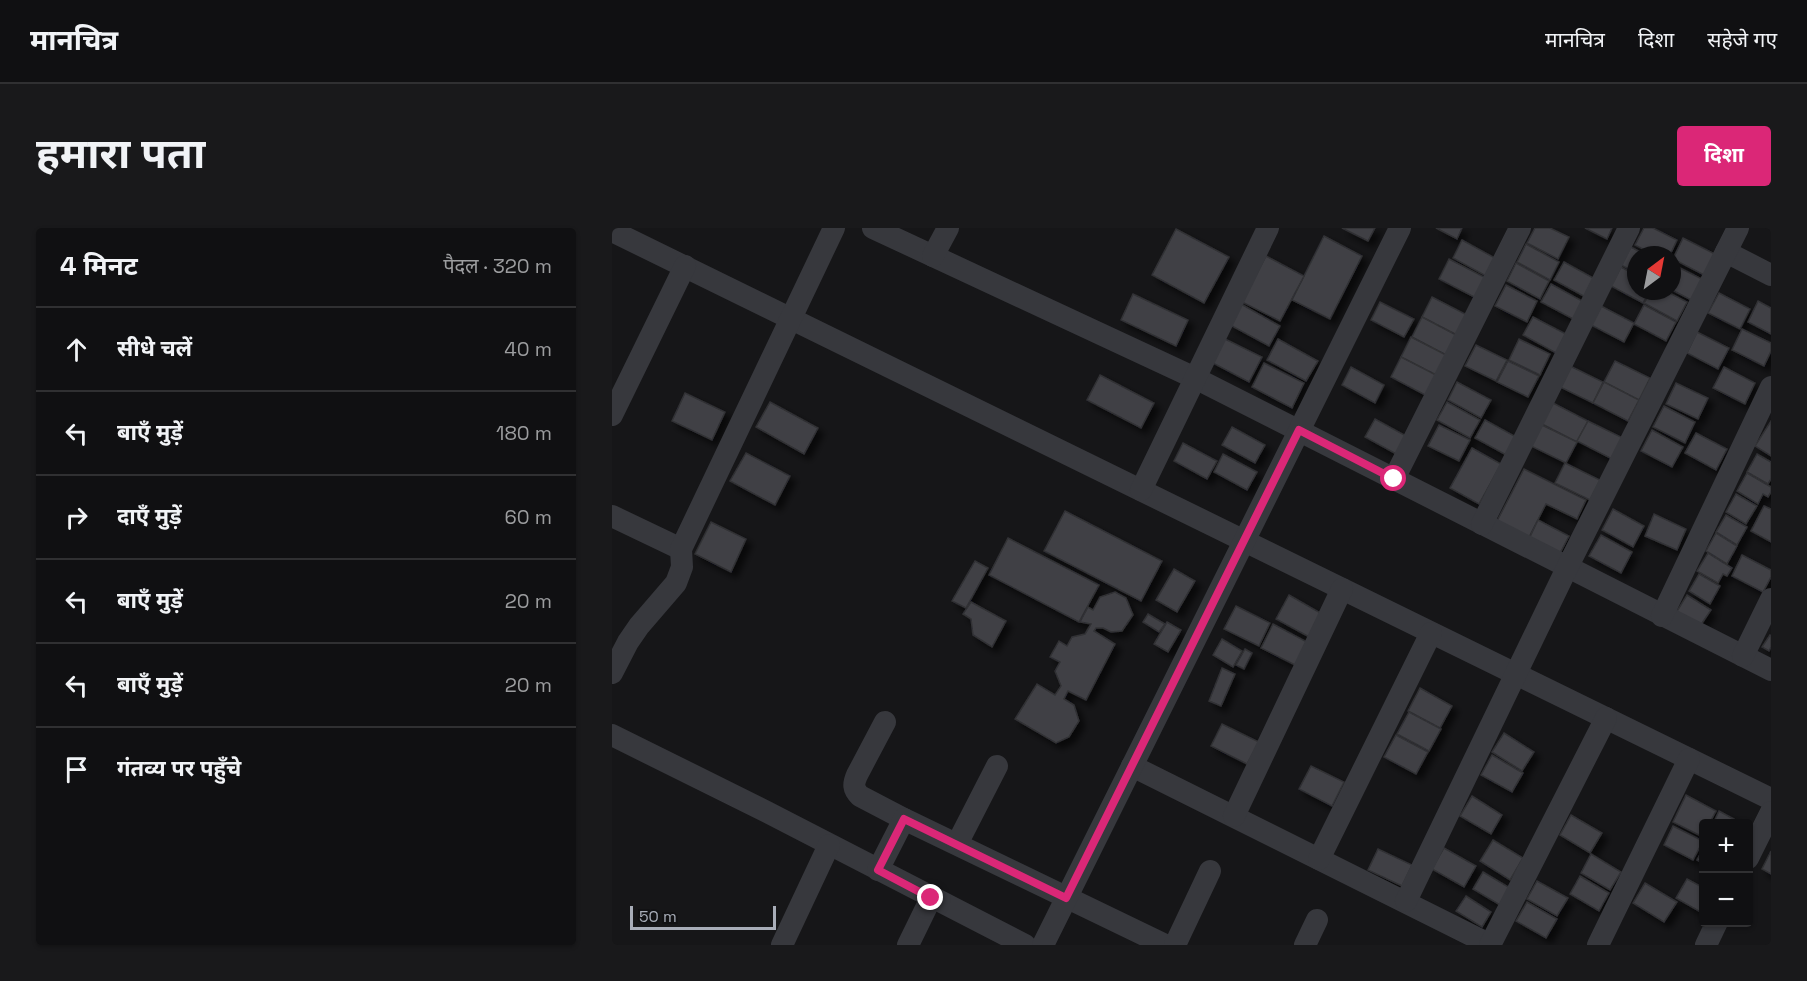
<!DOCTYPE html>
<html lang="hi">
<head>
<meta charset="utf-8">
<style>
  :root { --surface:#101012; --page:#19191b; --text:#f1f3f6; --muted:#9c9d9f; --line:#303032; --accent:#db2777 }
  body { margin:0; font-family:"Space Grotesk","Noto Sans Devanagari",sans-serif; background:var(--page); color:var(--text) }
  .controls { position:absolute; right:18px; bottom:18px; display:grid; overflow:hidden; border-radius:6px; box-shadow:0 2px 4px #0004 }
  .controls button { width:54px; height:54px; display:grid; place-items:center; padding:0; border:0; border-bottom:2px solid var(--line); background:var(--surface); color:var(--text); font:30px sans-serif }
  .compass { position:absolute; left:1015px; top:18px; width:54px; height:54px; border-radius:50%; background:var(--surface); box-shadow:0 2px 4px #0004; rotate:32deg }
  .scale { position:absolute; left:18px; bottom:15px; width:146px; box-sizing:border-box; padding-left:6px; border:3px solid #a8adb8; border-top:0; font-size:16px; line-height:21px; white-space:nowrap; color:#a8adb8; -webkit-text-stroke:4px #111113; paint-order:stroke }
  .stop { position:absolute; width:18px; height:18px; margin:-14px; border:4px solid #db2777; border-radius:50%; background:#fff }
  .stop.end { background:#db2777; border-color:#fff; box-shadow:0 2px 6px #0008 }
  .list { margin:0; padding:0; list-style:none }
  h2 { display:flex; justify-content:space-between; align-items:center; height:78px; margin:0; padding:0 24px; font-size:26px }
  h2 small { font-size:20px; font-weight:400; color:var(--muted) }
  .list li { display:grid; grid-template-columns:39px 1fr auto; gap:18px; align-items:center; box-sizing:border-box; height:84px; padding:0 24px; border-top:2px solid var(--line) }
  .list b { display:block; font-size:22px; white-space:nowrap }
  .list em { font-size:20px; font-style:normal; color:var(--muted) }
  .icon { flex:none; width:33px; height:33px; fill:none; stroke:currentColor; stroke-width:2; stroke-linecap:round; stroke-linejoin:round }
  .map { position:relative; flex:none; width:1159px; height:717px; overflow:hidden; border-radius:6px }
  header { display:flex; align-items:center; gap:36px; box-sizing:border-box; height:84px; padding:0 30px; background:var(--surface); border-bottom:2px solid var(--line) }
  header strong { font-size:28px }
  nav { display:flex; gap:33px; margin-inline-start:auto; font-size:21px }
  .intro { display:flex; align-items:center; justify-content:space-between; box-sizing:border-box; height:144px; padding:0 36px }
  h1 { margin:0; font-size:42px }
  .button { padding:15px 27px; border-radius:6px; background:var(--accent); color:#fff; font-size:21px; font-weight:700 }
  main { display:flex; gap:36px; padding:0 36px }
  aside { flex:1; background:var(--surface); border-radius:6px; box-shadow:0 2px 4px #0004 }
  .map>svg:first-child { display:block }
  .building { fill:#404145; stroke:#303034; stroke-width:1.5; filter:url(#shadow) }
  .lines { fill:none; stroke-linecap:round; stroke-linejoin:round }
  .minor { stroke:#37383d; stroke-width:22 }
  .route { stroke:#db2777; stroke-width:8 }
</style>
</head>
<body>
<header>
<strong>मानचित्र</strong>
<nav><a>मानचित्र</a><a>दिशा</a><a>सहेजे गए</a></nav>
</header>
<div class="intro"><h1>हमारा पता</h1><a class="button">दिशा</a></div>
<main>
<aside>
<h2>4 मिनट<small>पैदल · 320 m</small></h2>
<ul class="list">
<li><svg class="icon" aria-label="ahead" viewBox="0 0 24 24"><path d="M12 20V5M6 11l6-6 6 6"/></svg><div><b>सीधे चलें</b></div><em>40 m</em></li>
<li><svg class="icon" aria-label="left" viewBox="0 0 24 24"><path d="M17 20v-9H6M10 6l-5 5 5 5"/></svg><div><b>बाएँ मुड़ें</b></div><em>180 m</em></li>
<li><svg class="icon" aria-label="right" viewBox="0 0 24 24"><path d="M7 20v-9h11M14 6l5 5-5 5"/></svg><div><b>दाएँ मुड़ें</b></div><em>60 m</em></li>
<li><svg class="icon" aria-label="left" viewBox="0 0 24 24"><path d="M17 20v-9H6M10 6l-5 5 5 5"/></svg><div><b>बाएँ मुड़ें</b></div><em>20 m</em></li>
<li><svg class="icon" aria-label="left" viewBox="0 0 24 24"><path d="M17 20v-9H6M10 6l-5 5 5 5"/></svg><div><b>बाएँ मुड़ें</b></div><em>20 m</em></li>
<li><svg class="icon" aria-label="arrive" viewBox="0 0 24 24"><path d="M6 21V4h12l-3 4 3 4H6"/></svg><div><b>गंतव्य पर पहुँचे</b></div></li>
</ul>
</aside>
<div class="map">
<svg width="1159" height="717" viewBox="0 0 1159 717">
  <defs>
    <filter id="shadow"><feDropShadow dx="5.5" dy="5.5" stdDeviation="3" flood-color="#0009"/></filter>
  </defs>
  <rect width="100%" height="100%" fill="#161618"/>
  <g class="building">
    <path d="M730 0H763L756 13Z"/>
    <path d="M824 0H850L845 11Z"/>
    <path d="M923 0H938L957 9 946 31 915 15Z"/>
    <path d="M973 0H1000L995 11Z"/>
    <path d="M1032 0H1041L1065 12 1058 27H1042L1023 17Z"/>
    <path d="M564 1 617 29 592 75 540 47Z"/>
    <path d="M712 8 750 28 718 91 680 72Z"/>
    <path d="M1071 10 1103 26 1092 47 1061 31Z"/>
    <path d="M850 12 883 30 874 48 841 30Z"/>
    <path d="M914 16 947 34 938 52 905 34Z"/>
    <path d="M1019 19 1034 27H1024V45L1009 37Z"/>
    <path d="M654 28 692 48 668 93 630 74Z"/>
    <path d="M837 31 874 50 864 70 827 51Z"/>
    <path d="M952 34 985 52 975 70 942 52Z"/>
    <path d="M904 35 937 53 928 71 895 53Z"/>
    <path d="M1060 36 1090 51 1079 72 1060 62Z"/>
    <path d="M1009 39 1024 47V63H1038L1031 75 999 58Z"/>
    <path d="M939 56 972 74 963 92 929 74Z"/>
    <path d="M894 57 925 73 915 94 883 78Z"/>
    <path d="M1039 63H1054L1075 74 1065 93 1032 75Z"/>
    <path d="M1107 65 1138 81 1128 101 1096 85Z"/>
    <path d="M521 66 576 92 564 118 509 92Z"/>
    <path d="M820 69 857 88 847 108 810 89Z"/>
    <path d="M1146 73 1159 80V106L1136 94Z"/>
    <path d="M768 74 802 91 792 109 759 92Z"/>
    <path d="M629 76 668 98 657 118 618 97Z"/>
    <path d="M1032 77 1064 94 1054 113 1022 96Z"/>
    <path d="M989 78 1022 95 1012 114 979 97Z"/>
    <path d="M810 89 846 108 836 128 800 109Z"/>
    <path d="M921 89 954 106 944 125 911 107Z"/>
    <path d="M1130 101 1159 115V123L1152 138 1120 122Z"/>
    <path d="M1085 104 1117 120 1106 141 1075 125Z"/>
    <path d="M609 109 650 129 637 154 597 133Z"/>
    <path d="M799 109 836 128 826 148 789 129Z"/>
    <path d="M666 111 706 133 694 153 655 132Z"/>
    <path d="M907 111 938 126 928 147 897 132Z"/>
    <path d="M864 117 895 132 884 153 853 138Z"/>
    <path d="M789 129 826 148 815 168 779 149Z"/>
    <path d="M896 133 927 148 916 169 885 154Z"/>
    <path d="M1003 133 1038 150 1027 172 992 154Z"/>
    <path d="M652 135 692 155 680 180 640 159Z"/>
    <path d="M956 137 991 154 981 175 946 158Z"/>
    <path d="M739 139 772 157 763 175 730 157Z"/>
    <path d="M1112 139 1143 155 1133 176 1101 160Z"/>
    <path d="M488 147 542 175 529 200 475 172Z"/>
    <path d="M845 154 879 172 869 190 836 172Z"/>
    <path d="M992 154 1027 172 1016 193 981 175Z"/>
    <path d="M1064 155 1096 170 1086 191 1054 176Z"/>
    <path d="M73 165 113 184 100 212 60 193Z"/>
    <path d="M158 174 206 200 192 226 144 199Z"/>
    <path d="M835 174 868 192 858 210 825 192Z"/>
    <path d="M941 175 976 193 965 214 930 196Z"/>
    <path d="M1052 178 1083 194 1073 215 1041 199Z"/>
    <path d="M763 191 796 209 786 227 753 209Z"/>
    <path d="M873 192 906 210 896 228 863 210Z"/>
    <path d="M976 193 1011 210 1000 231 965 213Z"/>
    <path d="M1159 193V228L1143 218Z"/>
    <path d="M827 197 858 212 847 233 816 218Z"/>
    <path d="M930 197 965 214 954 235 919 218Z"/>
    <path d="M620 199 653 217 643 235 610 217Z"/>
    <path d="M1040 202 1071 219 1060 239 1029 223Z"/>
    <path d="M1084 205 1115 221 1104 242 1073 225Z"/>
    <path d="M571 215 605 233 595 251 562 233Z"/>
    <path d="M860 220 889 236 867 276 838 260Z"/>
    <path d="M134 225 178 248 163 277 118 253Z"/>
    <path d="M611 226 645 244 635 262 602 244Z"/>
    <path d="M1145 226 1159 234V251L1156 256 1135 244Z"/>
    <path d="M953 235 988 252 978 272 943 255Z"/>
    <path d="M912 241 974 272 965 291 934 276 915 313 883 297Z"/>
    <path d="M1135 245 1159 259V264L1156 269 1151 266 1146 276 1125 263Z"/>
    <path d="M1124 266 1145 278 1134 296 1114 284Z"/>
    <path d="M1152 278 1159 281V314L1139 303Z"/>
    <path d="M1001 281 1032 298 1021 319 990 302Z"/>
    <path d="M453 283 550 333 529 373 432 323Z"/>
    <path d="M1042 286 1074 301 1065 322 1033 308Z"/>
    <path d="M1114 287 1135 299 1125 317 1104 304Z"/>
    <path d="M926 292 957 308 946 329 916 313Z"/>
    <path d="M99 294 134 311 119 344 83 326Z"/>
    <path d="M1104 305 1125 318 1115 336 1094 323Z"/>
    <path d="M989 307 1020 324 1009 345 977 328Z"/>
    <path d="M396 310 487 357 467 394 377 347Z"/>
    <path d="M1096 325 1120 340 1115 348 1111 346 1106 355 1085 343Z"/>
    <path d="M1130 327 1159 342V349L1151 364 1120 348Z"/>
    <path d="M363 333 376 340 354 380 340 373Z"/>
    <path d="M562 341 583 353 565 384 544 372Z"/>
    <path d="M1087 346 1108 358 1098 376 1077 363Z"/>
    <path d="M503 364 514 370 521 387 510 403 499 404 491 400H484L482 403 503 416 474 472 456 463 452 471 462 477 467 493 457 509 444 515 403 491 425 456 443 467 449 458 443 443 448 434 438 429 447 413 455 418 460 409 473 406 479 396 468 394 476 379 481 382 488 369Z"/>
    <path d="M677 367 712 387 699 410 664 391Z"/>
    <path d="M1075 367 1099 382 1086 401 1062 388Z"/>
    <path d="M359 374 394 393 380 419 361 407 359 391 351 386Z"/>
    <path d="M624 378 658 395 647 418 612 401Z"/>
    <path d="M536 386 553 396 547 404 531 394Z"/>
    <path d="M555 394 569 402 556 424 542 416Z"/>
    <path d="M661 396 695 414 683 437 649 420Z"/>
    <path d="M1158 407 1159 408V419L1157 423 1150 419Z"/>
    <path d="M610 411 630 423 621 439 601 427Z"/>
    <path d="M633 421 640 425 632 441 624 437Z"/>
    <path d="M610 440 623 446 609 478 597 473Z"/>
    <path d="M808 460 840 478 828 500 796 483Z"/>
    <path d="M797 484 829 501 817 523 785 506Z"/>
    <path d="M610 496 647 514 635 536 599 518Z"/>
    <path d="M892 505 922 524 910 543 880 524Z"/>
    <path d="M784 507 816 524 804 546 772 529Z"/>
    <path d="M880 527 911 545 900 564 869 547Z"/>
    <path d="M699 538 732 554 720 578 687 561Z"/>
    <path d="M1074 567 1104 583 1097 596H1092L1091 609 1061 594Z"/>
    <path d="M860 568 890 587 879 606 848 588Z"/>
    <path d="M1107 583 1131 596H1101Z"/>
    <path d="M959 587 990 605 978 625 948 607Z"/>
    <path d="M1061 598 1091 613 1081 632 1052 617Z"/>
    <path d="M881 612 911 630 898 652 868 633Z"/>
    <path d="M1092 619V636L1085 632Z"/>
    <path d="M832 620 864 638 852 659 820 641Z"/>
    <path d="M766 621 800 637 790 658 756 642Z"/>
    <path d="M1159 623V646L1150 641Z"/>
    <path d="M979 626 1009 644 998 662 969 645Z"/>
    <path d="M871 644 898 660 888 677 861 661Z"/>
    <path d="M968 648 997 665 987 683 958 666Z"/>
    <path d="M1075 651 1092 660V686L1064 670Z"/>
    <path d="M925 653 956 670 945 688 915 671Z"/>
    <path d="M1033 655 1065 674 1052 694 1021 675Z"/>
    <path d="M854 668 879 684 870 699 844 683Z"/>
    <path d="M915 674 945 691 934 710 904 693Z"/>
  </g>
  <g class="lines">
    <g class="minor">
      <path d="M261 0 583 150 1159 442"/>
      <path d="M0 3 1159 571"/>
      <path d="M1114 24 1159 47"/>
      <path d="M321 28 336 0"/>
      <path d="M0 187 73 38"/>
      <path d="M782 251 908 0"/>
      <path d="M529 262 656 0"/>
      <path d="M0 288 69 321"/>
      <path d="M870 296 1017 0"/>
      <path d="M1050 388 1159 159"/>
      <path d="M1131 428 1159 371"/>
      <path d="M0 445 16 414 27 398 64 355 70 339 69 321 222 0"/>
      <path d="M273 494 245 547C241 556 241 561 248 568L292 591 553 717"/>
      <path d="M0 507 155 584 413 717"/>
      <path d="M520 538 879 717"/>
      <path d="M622 588 730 361"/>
      <path d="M345 616 385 538"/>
      <path d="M1136 630 1159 584"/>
      <path d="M707 631 819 405"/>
      <path d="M266 642 292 591"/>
      <path d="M794 673 955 340 1126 0"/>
      <path d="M170 717 217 617"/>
      <path d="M296 717 319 670"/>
      <path d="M431 717 788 0"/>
      <path d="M563 717 598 643"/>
      <path d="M693 717 705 692"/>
      <path d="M878 717 994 490"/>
      <path d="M986 717 1077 531"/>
      <path d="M1094 717 1105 694"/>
    </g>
  </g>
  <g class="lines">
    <path class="route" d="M319 670 266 642 292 591 454 670 687 202 782 251"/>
  </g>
</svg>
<div class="controls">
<button>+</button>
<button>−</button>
</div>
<svg class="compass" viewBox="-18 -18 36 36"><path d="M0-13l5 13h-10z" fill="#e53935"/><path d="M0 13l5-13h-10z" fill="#9c9d9f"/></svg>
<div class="scale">50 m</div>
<div class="stop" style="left:782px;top:251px"></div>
<div class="stop end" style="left:319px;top:670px"></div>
</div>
</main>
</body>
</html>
